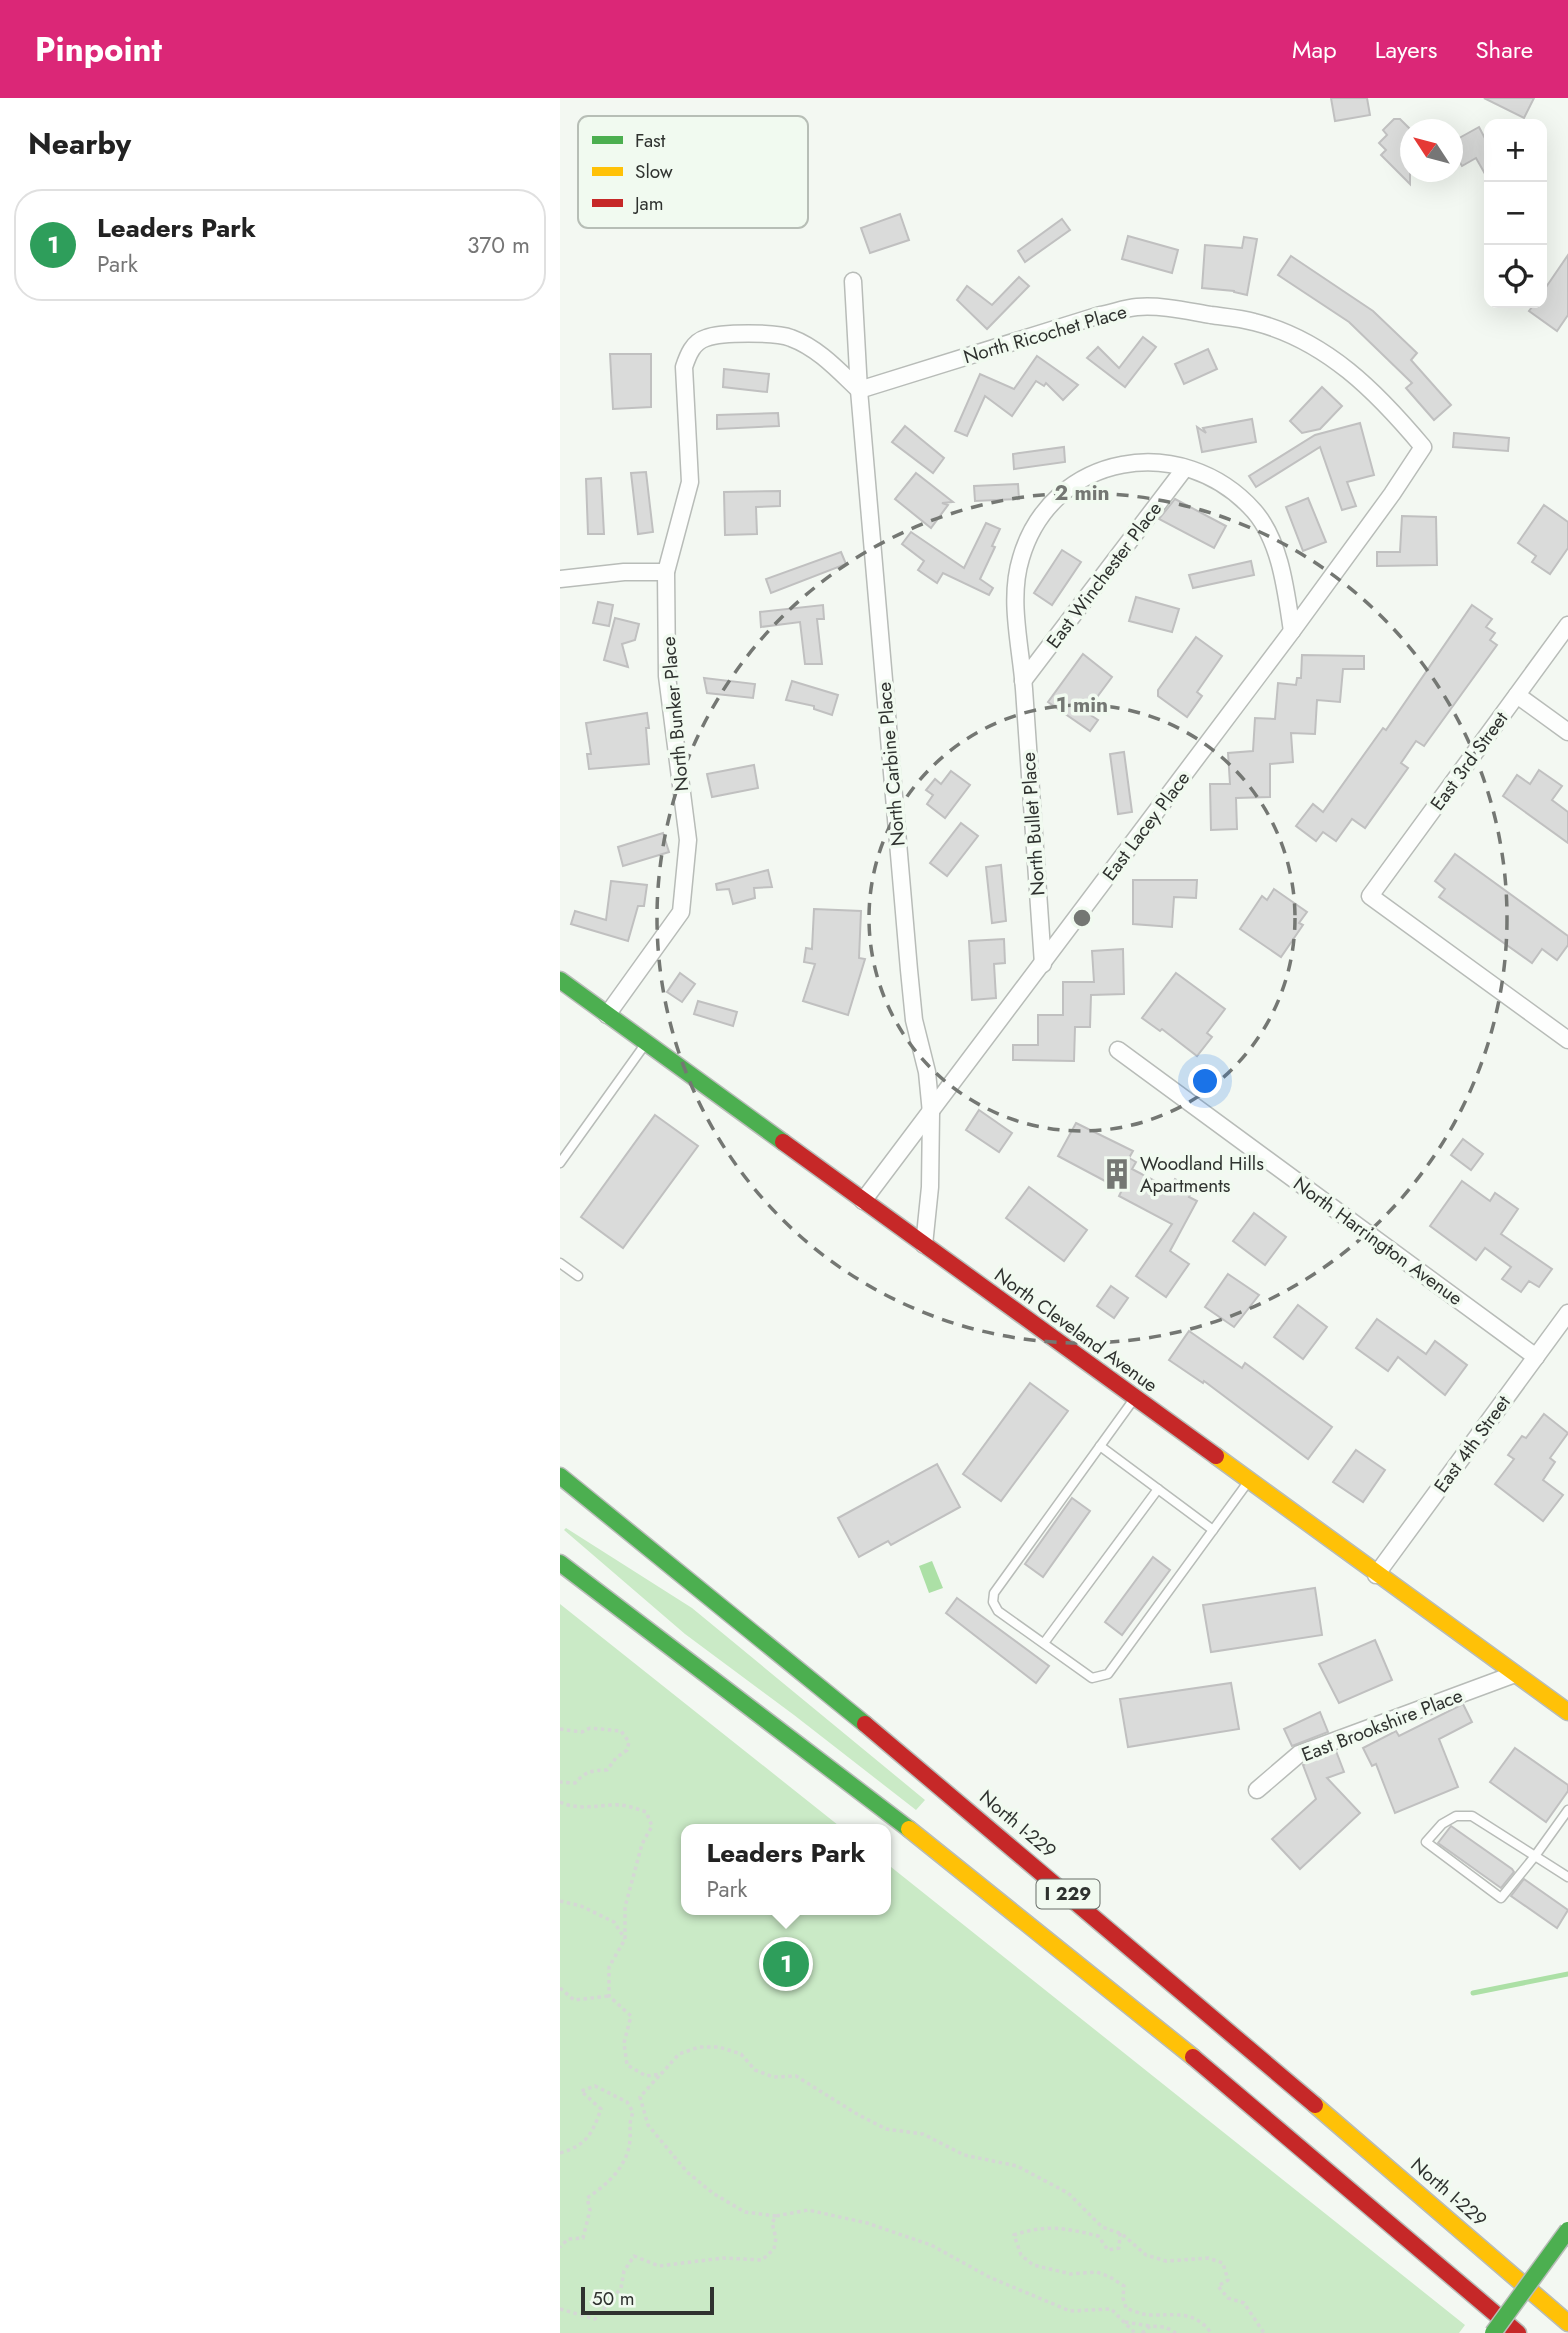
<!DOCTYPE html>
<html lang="en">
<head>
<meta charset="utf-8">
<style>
  :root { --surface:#fff; --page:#f6f6f6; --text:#222; --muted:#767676; --line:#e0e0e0; --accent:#db2777 }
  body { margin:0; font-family:Jost,sans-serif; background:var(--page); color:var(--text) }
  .controls { position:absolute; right:21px; top:21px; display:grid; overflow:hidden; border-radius:14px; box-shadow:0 7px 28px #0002 }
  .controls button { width:63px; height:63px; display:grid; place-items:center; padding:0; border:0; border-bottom:2px solid var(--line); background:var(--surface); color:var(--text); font:35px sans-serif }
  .compass { position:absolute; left:840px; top:21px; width:63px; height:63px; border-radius:50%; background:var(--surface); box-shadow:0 7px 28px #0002; rotate:306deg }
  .scale { position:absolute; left:21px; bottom:18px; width:133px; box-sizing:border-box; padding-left:7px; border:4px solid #2f322f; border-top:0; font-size:19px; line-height:24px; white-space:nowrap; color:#2f322f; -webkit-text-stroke:5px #f1faf0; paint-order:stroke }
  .you { position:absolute; left:646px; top:984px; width:24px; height:24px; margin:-18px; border:5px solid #fff; border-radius:50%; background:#1a73e8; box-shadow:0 0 0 10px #1a73e833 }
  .badge { display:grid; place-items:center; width:46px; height:46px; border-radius:50%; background:var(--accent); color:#fff; font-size:23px; font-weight:700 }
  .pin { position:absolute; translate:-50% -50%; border:4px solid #fff; box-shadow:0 2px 7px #0006 }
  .popup { position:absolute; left:121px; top:1726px; width:210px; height:91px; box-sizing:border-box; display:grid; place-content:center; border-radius:14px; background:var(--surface); filter:drop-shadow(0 2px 5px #0005); font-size:23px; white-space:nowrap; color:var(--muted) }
  .popup b { font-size:26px; color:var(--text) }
  .popup::after { content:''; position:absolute; left:50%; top:100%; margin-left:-14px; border:14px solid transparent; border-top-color:var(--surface) }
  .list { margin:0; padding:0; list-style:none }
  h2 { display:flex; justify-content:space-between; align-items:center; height:91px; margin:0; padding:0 28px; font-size:30px }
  h2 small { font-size:23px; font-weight:400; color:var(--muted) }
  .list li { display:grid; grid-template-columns:46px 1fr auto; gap:21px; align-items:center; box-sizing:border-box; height:112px; margin:0 14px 14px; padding:0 14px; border:2px solid var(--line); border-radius:28px }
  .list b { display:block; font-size:26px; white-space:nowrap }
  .list p { margin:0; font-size:23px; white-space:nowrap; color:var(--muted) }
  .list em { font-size:23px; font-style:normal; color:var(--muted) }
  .icon { flex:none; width:38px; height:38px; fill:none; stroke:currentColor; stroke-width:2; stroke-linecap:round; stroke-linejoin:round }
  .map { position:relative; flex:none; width:1008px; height:2235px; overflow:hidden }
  header { display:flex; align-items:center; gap:42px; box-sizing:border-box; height:98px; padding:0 35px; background:var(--accent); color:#fff }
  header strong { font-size:33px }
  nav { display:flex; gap:38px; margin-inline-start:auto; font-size:24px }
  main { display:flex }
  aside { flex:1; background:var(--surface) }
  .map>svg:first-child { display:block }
  .green { fill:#caeac6 }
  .water { fill:#ace0a6 }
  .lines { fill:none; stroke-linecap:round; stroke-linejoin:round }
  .stream { stroke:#ace0a6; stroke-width:5 }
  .building { fill:#dadbda; stroke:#c0c0c0; stroke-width:2 }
  .lane-casing { stroke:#b8bcb8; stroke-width:11 }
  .street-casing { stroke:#b8bcb8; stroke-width:19 }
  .fast-casing { stroke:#b8bcb8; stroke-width:19 }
  .slow-casing { stroke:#b8bcb8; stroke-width:19 }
  .jam-casing { stroke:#b8bcb8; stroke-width:19 }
  .path { stroke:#d5d7d5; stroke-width:3.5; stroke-dasharray:3.5 3.5; stroke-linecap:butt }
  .lane { stroke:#fdfefd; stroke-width:8 }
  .street { stroke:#fdfefd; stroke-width:16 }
  .fast { stroke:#4caf50; stroke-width:16 }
  .slow { stroke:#ffc107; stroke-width:16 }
  .jam { stroke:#c62828; stroke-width:16 }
  .fast-bridge-casing { stroke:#b8bcb8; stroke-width:19; stroke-linecap:butt }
  .fast-bridge { stroke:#4caf50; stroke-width:16 }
  .ring { fill:none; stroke:#747773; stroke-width:3.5; stroke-dasharray:12 9 }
  .labels { text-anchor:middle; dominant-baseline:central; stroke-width:7; stroke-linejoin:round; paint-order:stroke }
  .shield { fill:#f1faf0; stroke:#696e69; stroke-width:2 }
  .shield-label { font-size:18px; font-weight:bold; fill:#2f322f }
  .street-label { font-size:19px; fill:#2f322f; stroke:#f1faf0 }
  .poi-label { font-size:19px; fill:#2f322f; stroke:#f1faf0; text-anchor:start }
  .key { fill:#f1faf0; stroke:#b7beb6; stroke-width:2 }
  .key-label { font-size:19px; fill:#2f322f }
  .centre { fill:#747773; stroke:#f1faf0; stroke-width:3.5 }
  .ring-label { font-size:21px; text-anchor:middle; font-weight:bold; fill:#747773; stroke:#f1faf0; stroke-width:7; stroke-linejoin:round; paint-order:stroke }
</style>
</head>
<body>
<header>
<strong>Pinpoint</strong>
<nav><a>Map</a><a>Layers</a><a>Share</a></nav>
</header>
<main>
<aside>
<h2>Nearby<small></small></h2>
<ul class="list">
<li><span class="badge" style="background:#2e9e5b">1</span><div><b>Leaders Park</b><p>Park</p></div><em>370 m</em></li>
</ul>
</aside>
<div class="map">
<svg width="1008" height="2235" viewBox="0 0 1008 2235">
  <rect width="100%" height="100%" fill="#f3f8f2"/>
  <g class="green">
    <path d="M6 1430 132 1510 365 1702 356 1712 234 1617 125 1536 4 1432Z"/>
    <path d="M0 1506 283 1731H126V1812H326V1765L905 2227 899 2235H0Z"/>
  </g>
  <path class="water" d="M372 1463 383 1490 369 1495 359 1468Z"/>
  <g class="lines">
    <path class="stream" d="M913 1895 1008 1876"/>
  </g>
  <g class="building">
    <path d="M771 0H807L810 17 775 23Z"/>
    <path d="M924 0H974L964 20Z"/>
    <path d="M834 21H840L850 31V86L821 57 826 52 819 45 827 37 823 32Z"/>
    <path d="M919 29 929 48V83L916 60 902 68 892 51V44Z"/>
    <path d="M340 116 349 142 310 155 301 130Z"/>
    <path d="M502 121 510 132 465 164 458 153Z"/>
    <path d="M568 138 618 152 612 175 562 161Z"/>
    <path d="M684 139 697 141 687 197 674 194V193L642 190 645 147 682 150Z"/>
    <path d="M1008 157V217L997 233 969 213 975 205H982V195Z"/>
    <path d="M731 158 813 213 857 255 851 262 891 307 874 322 846 290 852 285 789 224 718 177Z"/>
    <path d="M459 179 469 188 427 231 397 202 407 188 432 207Z"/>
    <path d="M583 239 596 249 565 289 527 260 538 249 559 270Z"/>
    <path d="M648 251 657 271 624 286 615 266Z"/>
    <path d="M50 256H91V309L53 311Z"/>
    <path d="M477 258 518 287 503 302 486 285 484 288 476 283 452 318 425 298 407 338 395 333 420 276 454 291Z"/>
    <path d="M164 271 209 276 207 294 163 289Z"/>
    <path d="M762 289 782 308 760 331 742 335 730 323Z"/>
    <path d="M218 315 219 328 157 331V317Z"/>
    <path d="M692 321 696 344 642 354 637 329 646 335 643 330Z"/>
    <path d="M800 325 814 377 787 384 796 408 782 412 760 349 696 389 689 378 755 337Z"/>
    <path d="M345 328 384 360 373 375 332 344Z"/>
    <path d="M894 335 949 340 948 353 893 349Z"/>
    <path d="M504 349 505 364 454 371 453 356Z"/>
    <path d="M86 374 93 434 78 436 71 375Z"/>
    <path d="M356 375 393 404 382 405 388 407 371 430 335 401Z"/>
    <path d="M41 380 44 436H28L26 381Z"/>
    <path d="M458 386 459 401 415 403 414 388Z"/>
    <path d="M220 393V408L196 409 197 436 165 437 164 394Z"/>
    <path d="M748 400 766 444 743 453 726 409Z"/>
    <path d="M615 401 666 428 654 450 599 421Z"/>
    <path d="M984 407 1008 424V450L990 476 972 464 976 458 958 445Z"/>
    <path d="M842 418 876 419 877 467 817 468V454H840Z"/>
    <path d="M426 425 440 431 432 448 435 449 420 481 433 490 429 497 383 475 377 485 358 472 364 463 342 446 351 434 404 470Z"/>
    <path d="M502 452 521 464 492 507 474 495Z"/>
    <path d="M281 454 286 466 211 495 206 481Z"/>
    <path d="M691 463 694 477 633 490 629 477Z"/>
    <path d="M576 499 619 511 612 534 569 523Z"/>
    <path d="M38 504 53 507 49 528 33 525Z"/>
    <path d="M263 507 264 521H257L262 566H245L240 524 201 529 200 514Z"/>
    <path d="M912 507 932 521 926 529 935 535 930 542 937 547 864 648 856 643 841 665 848 670 805 730 792 721 776 743 763 734 756 743 736 728 753 706 763 714 823 630 826 632Z"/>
    <path d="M55 520 79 526 75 542 62 546 68 569 44 562Z"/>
    <path d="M636 539 662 558 637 594 642 598 627 619 598 598V592Z"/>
    <path d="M523 556 552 579 526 614 538 622 530 633 488 604Z"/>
    <path d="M742 557 804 558V571H783L780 604 757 602 755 636 731 635 733 664 710 666V699L676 700 677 731 651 732 650 686H670L668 655 693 653 695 620 715 621 718 585 736 587 737 580H741Z"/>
    <path d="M144 580 195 586 193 600 147 595Z"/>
    <path d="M232 583 278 597 272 617 254 611V608L226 602Z"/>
    <path d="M87 615 89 630H86L89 666 29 671 27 656H31L26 625Z"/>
    <path d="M564 654 572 714 558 716 550 656Z"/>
    <path d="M194 667 198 690 152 699 147 676Z"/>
    <path d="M979 672 1002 688 992 702 1008 714V745L943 698 957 677 970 686Z"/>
    <path d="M391 673 410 687 385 720 367 706 373 697 366 692 375 681 381 686Z"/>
    <path d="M401 725 418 738 387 778 370 765Z"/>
    <path d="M103 735 109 754 63 768 58 749Z"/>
    <path d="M895 756 1008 838V847L997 862 982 851 972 865 879 799 885 791 875 783Z"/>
    <path d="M441 767 446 823 432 825 426 769Z"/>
    <path d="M208 772 212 789 194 790 195 800 173 806 169 791 157 792 156 786Z"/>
    <path d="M573 782H637L636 800 614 799 612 829 573 826Z"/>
    <path d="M51 783 87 787 84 808H78L68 843 11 826 15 813 46 822Z"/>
    <path d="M714 791 747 814 739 825 743 827 721 859 680 831 702 798 707 802Z"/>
    <path d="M254 811 301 813 299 860 305 861 288 917 243 903 255 866 244 864 246 850 252 851Z"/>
    <path d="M444 841 445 865 434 866 436 900 412 902 409 843Z"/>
    <path d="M563 851 564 896 531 897 530 929H515L514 963 453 962V947H478V917H503V884H534L532 853Z"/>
    <path d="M120 875 135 886 122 904 107 894Z"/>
    <path d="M616 875 665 911 647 935 652 939 637 958 602 931 600 933 582 920Z"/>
    <path d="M138 903 177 914 173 928 134 916Z"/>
    <path d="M419 1012 452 1035 439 1054 406 1032Z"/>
    <path d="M95 1017 138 1048 63 1150 21 1119Z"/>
    <path d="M516 1025 573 1053 569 1060 576 1064 572 1071 610 1091 615 1081 634 1091 629 1099 637 1103 610 1153 629 1166 606 1199 576 1178 612 1126 559 1098 562 1092 498 1058Z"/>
    <path d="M903 1041 923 1056 911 1072 891 1057Z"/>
    <path d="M902 1083 930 1103 935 1095 958 1111 941 1136 992 1171 979 1189 969 1183 961 1194 942 1181 951 1169 925 1150 916 1162 870 1128Z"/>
    <path d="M469 1089 527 1132 504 1163 446 1120Z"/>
    <path d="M694 1115 726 1139 705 1167 673 1143Z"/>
    <path d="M668 1176 699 1197 674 1229 645 1209Z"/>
    <path d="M551 1188 568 1200 554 1220 537 1208Z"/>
    <path d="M738 1207 767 1229 743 1261 714 1239Z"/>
    <path d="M817 1221 866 1256 875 1243 907 1267 885 1297 838 1259 828 1273 796 1250Z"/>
    <path d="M629 1233 682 1270 685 1265 772 1329 748 1361 644 1283 643 1285 609 1262Z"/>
    <path d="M470 1285 508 1313 441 1403 403 1376Z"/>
    <path d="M984 1316 1008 1335 990 1360 995 1364 983 1382 1003 1397 983 1423 935 1386 954 1361 948 1357 962 1338 966 1340Z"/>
    <path d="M796 1352 825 1372 803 1404 773 1384Z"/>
    <path d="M377 1366 400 1409 331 1447 328 1443 299 1459 278 1420Z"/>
    <path d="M512 1400 530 1413 483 1479 465 1466Z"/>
    <path d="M593 1459 610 1472 562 1537 545 1524Z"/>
    <path d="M755 1490 762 1537 651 1554 643 1507Z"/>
    <path d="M397 1500 489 1568 476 1585 386 1515Z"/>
    <path d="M815 1542 832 1582 779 1605 759 1566Z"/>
    <path d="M671 1585 679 1631 568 1649 560 1601Z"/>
    <path d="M903 1606 912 1624 879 1641 898 1689 835 1715 816 1666 812 1668 803 1650 836 1633 839 1638Z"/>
    <path d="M760 1614 768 1634 732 1648 724 1631Z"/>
    <path d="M955 1650 1008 1687V1693L986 1724 930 1684Z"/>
    <path d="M776 1653 784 1674 767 1680 800 1715 740 1771 712 1741 756 1701 743 1667Z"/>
    <path d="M891 1728 952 1771 954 1774 941 1790 878 1745Z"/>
    <path d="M964 1781 1008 1812 997 1830 951 1798Z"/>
  </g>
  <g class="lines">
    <defs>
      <g id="lane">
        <path d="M0 1065 86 945"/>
        <path d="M0 1165 18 1178"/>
        <path d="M574 1301 434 1495 433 1504 438 1513 532 1580 548 1576 688 1384"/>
        <path d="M540 1348 653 1432"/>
        <path d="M484 1545 598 1391"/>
        <path d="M1008 1712 975 1758 941 1800 866 1744 882 1726 896 1718H912L1008 1779"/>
      </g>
      <g id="street">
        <path d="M293 183 299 292 349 872 354 922 367 974 371 1015 370 1089 364 1147"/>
        <path d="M0 481 64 474H106"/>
        <path d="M1008 527 810 798 1008 942"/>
        <path d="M463 583 625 370"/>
        <path d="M957 597 1008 634"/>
        <path d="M483 866C477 774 470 683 464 591 461 549 448 502 461 460 492 354 623 333 694 413 721 444 726 494 732 533"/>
        <path d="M47 917 121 814 128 742 107 578 106 474 130 384 124 269C128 257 133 244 146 240 161 234 216 234 231 240 258 250 278 272 299 292L540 217C552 215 565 210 577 209 602 207 627 213 651 217 665 219 680 220 694 224 766 242 817 294 863 349L832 396 732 533 303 1103"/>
        <path d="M558 952 976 1259"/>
        <path d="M816 1477 1008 1215"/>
        <path d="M697 1692 739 1656 955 1576"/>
      </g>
      <g id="fast">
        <path d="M0 882 223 1044"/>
        <path d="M0 1378 305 1626"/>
        <path d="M0 1465 349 1731"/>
      </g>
      <g id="slow">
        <path d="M656 1358 1008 1614"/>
        <path d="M349 1731 633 1959"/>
        <path d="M755 2007 1008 2225"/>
      </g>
      <g id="jam">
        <path d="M223 1044 656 1358"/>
        <path d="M305 1626 755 2007"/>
        <path d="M633 1959 958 2235"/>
      </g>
    </defs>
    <use href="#lane" class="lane-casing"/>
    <use href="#street" class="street-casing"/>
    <use href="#fast" class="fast-casing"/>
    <use href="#slow" class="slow-casing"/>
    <use href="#jam" class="jam-casing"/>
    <g class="path">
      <path d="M0 1631 22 1634 30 1630 61 1633 69 1644 67 1652 56 1660 47 1672C32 1672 25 1674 15 1685L0 1684"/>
      <path d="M0 1704C17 1712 34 1708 52 1707 64 1706 75 1710 86 1714L92 1728 82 1746 65 1809V1841L49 1869V1898L71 1918 64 1945 67 1967 86 1978 101 1976 119 1956 139 1949H159L181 1956 195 1972 213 1979 236 1978 297 2016 326 2031 363 2036 404 2057 457 2068 508 2095 542 2129 562 2136 586 2157 606 2163 648 2160 663 2165 668 2182 658 2188 668 2200 684 2205 704 2235"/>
      <path d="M0 1803 21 1808 54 1824 65 1841"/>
      <path d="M0 1890 14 1902 49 1898"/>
      <path d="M99 1978 80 1999 88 2027 127 2074 154 2096 185 2114 216 2118"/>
      <path d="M0 2055C27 2047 32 2036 41 2011L21 1993 35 1988 67 2004 73 2014C68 2029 71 2029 70 2042 68 2068 47 2087 27 2100L30 2112 23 2140 8 2141 0 2149"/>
      <path d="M560 2135 559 2150 548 2152 538 2138C506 2130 486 2126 454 2137L461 2157 473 2167 511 2176 537 2174 550 2179 564 2188 563 2200 566 2210C573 2213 581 2216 588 2217 614 2218 634 2211 651 2235"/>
      <path d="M0 2211 35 2221 61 2190 64 2173 74 2158 99 2168 163 2160 202 2162 214 2151 216 2140 212 2125 216 2118 248 2112 307 2125 371 2147 429 2179 510 2213 551 2211 575 2235"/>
      <path d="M565 2224 590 2228"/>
      <path d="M582 2235 590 2228 605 2229 616 2235"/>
    </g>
    <use href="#lane" class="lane"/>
    <use href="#street" class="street"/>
    <use href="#fast" class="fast"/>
    <use href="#slow" class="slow"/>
    <use href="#jam" class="jam"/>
    <defs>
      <path id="fast-bridge" d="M933 2235 1008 2132"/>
    </defs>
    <use href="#fast-bridge" class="fast-bridge-casing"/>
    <use href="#fast-bridge" class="fast-bridge"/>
  </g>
  <g class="ring">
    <circle cx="522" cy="820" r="213"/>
    <circle cx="522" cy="820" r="425"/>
  </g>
  <defs>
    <symbol id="building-bare" viewBox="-9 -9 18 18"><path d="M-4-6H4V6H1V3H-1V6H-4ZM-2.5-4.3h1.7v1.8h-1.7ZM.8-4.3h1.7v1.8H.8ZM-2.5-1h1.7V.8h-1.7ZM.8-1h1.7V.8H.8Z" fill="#747773" stroke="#f1faf0" stroke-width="2.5" paint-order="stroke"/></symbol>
  </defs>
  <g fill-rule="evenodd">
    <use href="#building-bare" x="535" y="1054" width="44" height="44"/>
  </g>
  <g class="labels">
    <rect class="shield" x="476.5" y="1781.5" width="63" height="29" rx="5"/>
    <g class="shield-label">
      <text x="508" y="1796">I 229</text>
    </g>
    <g class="street-label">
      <text transform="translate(485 236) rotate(-16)">North Ricochet Place</text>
      <text transform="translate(544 477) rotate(-53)">East Winchester Place</text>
      <text transform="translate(115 616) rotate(-95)">North Bunker Place</text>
      <text transform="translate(909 663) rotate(-54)">East 3rd Street</text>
      <text transform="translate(331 666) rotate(-95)">North Carbine Place</text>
      <text transform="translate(473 726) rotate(-94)">North Bullet Place</text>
      <text transform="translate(586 728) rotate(-53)">East Lacey Place</text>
      <text transform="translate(818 1143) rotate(36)">North Harrington Avenue</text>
      <text transform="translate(516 1232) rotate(36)">North Cleveland Avenue</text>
      <text transform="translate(912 1346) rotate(-54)">East 4th Street</text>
      <text transform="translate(822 1627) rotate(-21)">East Brookshire Place</text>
      <text transform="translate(458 1726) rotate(40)">North I-229</text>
      <text transform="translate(889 2094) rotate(41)">North I-229</text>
    </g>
    <g class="poi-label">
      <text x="580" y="1065">Woodland Hills<tspan x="580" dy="22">Apartments</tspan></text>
    </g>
  </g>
  <rect x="18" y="18" width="230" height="112" rx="10" class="key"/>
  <rect x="32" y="38" width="31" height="8" fill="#4caf50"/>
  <rect x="32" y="69" width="31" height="9" fill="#ffc107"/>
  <rect x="32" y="101" width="31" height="8" fill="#c62828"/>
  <g class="key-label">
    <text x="75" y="49">Fast</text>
    <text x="75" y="80">Slow</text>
    <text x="75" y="112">Jam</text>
  </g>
  <circle cx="522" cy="820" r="10" class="centre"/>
  <g class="ring-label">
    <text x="522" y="402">2 min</text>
    <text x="522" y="614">1 min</text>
  </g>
</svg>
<div class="controls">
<button>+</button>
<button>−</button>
<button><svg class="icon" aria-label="locate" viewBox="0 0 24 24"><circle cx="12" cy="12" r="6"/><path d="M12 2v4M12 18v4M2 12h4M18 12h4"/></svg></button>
</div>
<svg class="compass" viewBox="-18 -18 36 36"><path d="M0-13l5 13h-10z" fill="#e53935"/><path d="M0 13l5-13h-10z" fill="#767676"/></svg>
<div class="scale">50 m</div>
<div class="you"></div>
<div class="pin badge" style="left:226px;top:1866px;background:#2e9e5b">1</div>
<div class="popup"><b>Leaders Park</b>Park</div>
</div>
</main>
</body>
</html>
